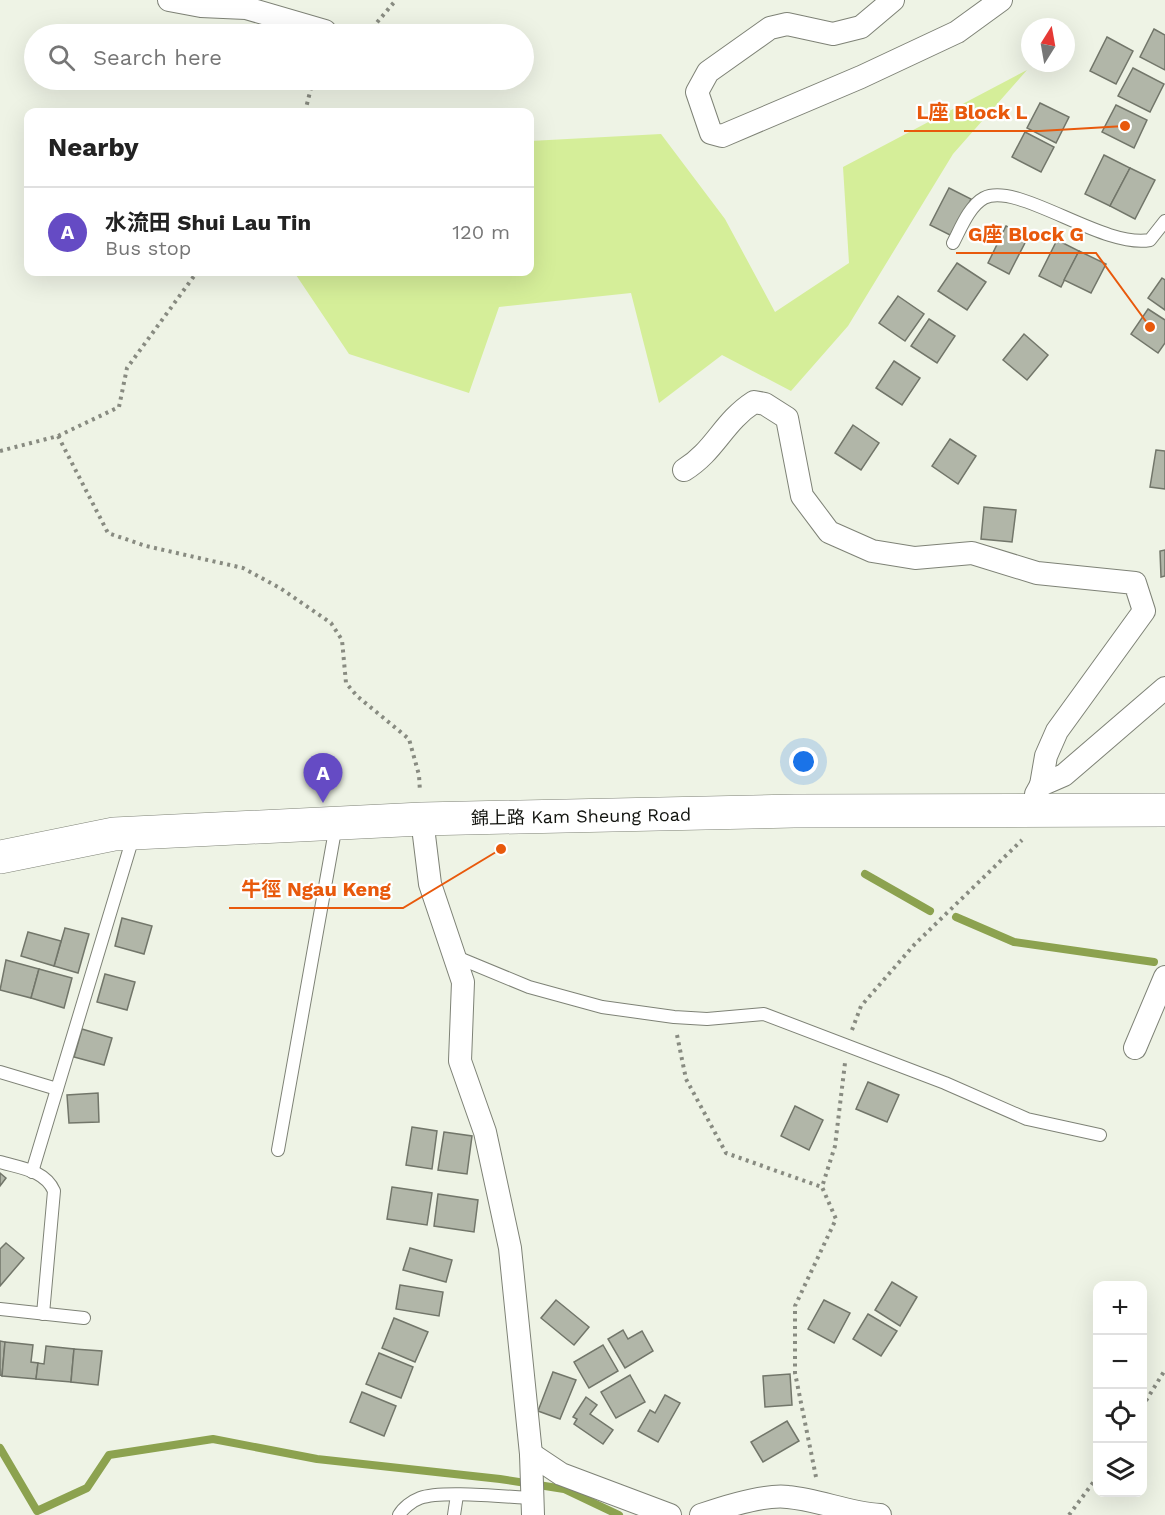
<!DOCTYPE html>
<html lang="en">
<head>
<meta charset="utf-8">
<style>
  :root { --surface:#fff; --page:#f2f2f2; --text:#222; --muted:#767676; --line:#e0e0e0; --accent:#654bc4 }
  body { margin:0; font-family:"Work Sans","Noto Sans TC",sans-serif; background:var(--page); color:var(--text) }
  .controls { position:absolute; right:18px; bottom:18px; display:grid; overflow:hidden; border-radius:12px; box-shadow:0 6px 24px #0002 }
  .controls button { width:54px; height:54px; display:grid; place-items:center; padding:0; border:0; border-bottom:2px solid var(--line); background:var(--surface); color:var(--text); font:30px sans-serif }
  .compass { position:absolute; left:1021px; top:18px; width:54px; height:54px; border-radius:50%; background:var(--surface); box-shadow:0 6px 24px #0002; rotate:11deg }
  .you { position:absolute; left:804px; top:762px; width:21px; height:21px; margin:-15px; border:4px solid #fff; border-radius:50%; background:#1a73e8; box-shadow:0 0 0 9px #1a73e833 }
  .badge { display:grid; place-items:center; width:39px; height:39px; border-radius:50%; background:var(--accent); color:#fff; font-size:20px; font-weight:700 }
  .pin { position:absolute; translate:-50% -50px; filter:drop-shadow(0 2px 3px #0008) }
  .pin::after { content:''; position:absolute; top:32px; width:21px; height:18px; background:inherit; clip-path:polygon(0 0,100% 0,50% 100%) }
  .list { margin:0; padding:0; list-style:none }
  h2 { display:flex; justify-content:space-between; align-items:center; height:78px; margin:0; padding:0 24px; font-size:26px }
  h2 small { font-size:20px; font-weight:400; color:var(--muted) }
  .list li { display:grid; grid-template-columns:39px 1fr auto; gap:18px; align-items:center; box-sizing:border-box; height:90px; padding:0 24px; border-top:2px solid var(--line) }
  .list b { display:block; font-size:22px; white-space:nowrap }
  .list p { margin:0; font-size:20px; white-space:nowrap; color:var(--muted) }
  .list em { font-size:20px; font-style:normal; color:var(--muted) }
  .icon { flex:none; width:33px; height:33px; fill:none; stroke:currentColor; stroke-width:2; stroke-linecap:round; stroke-linejoin:round }
  .map { position:relative; flex:none; width:1165px; height:1515px; overflow:hidden }
  .search { position:absolute; background:var(--surface); box-shadow:0 6px 24px #0002; left:24px; top:24px; width:510px; height:66px; display:flex; align-items:center; gap:15px; box-sizing:border-box; padding:0 21px; border-radius:33px; color:var(--muted); font-size:22px }
  .panel { position:absolute; background:var(--surface); box-shadow:0 6px 24px #0002; left:24px; top:108px; width:510px; height:168px; border-radius:12px }
  .map>svg:first-child { display:block }
  .green { fill:#d5ee99 }
  .lines { fill:none; stroke-linecap:round; stroke-linejoin:round }
  .stream { stroke:#8ca24f; stroke-width:8 }
  .building { fill:#b1b6a8; stroke:#72766a; stroke-width:1.5 }
  .service-casing { stroke:#7e8276; stroke-width:14 }
  .minor-casing { stroke:#7e8276; stroke-width:24 }
  .secondary-casing { stroke:#7e8276; stroke-width:34 }
  .path { stroke:#888b81; stroke-width:4; stroke-dasharray:3 4.5; stroke-linecap:butt }
  .service { stroke:#fff; stroke-width:12 }
  .minor { stroke:#fff; stroke-width:22 }
  .secondary { stroke:#fff; stroke-width:33 }
  .labels { text-anchor:middle; dominant-baseline:central; stroke-width:4.5; stroke-linejoin:round; paint-order:stroke }
  .street-label { font-size:18px; fill:#12140f; stroke:#fff }
  .leader { fill:none; stroke:#e8590c; stroke-width:2 }
  .callout-dot { fill:#e8590c; stroke:#fff; stroke-width:2 }
  .callout-label { font-size:20px; text-anchor:middle; font-weight:bold; fill:#e8590c; stroke:#fff; stroke-width:4.5; stroke-linejoin:round; paint-order:stroke }
</style>
</head>
<body>
<div class="map">
<svg width="1165" height="1515" viewBox="0 0 1165 1515">
  <rect width="100%" height="100%" fill="#eef3e5"/>
  <path class="green" d="M1027 70 953 154 848 326 791 391 722 355 659 403 631 293 499 307 469 393 349 354 294 272H530V141L661 134 725 219 775 312 849 263 843 167Z"/>
  <g class="lines">
    <g class="stream">
      <path d="M865 874 930 911"/>
      <path d="M956 917 1014 942 1154 962"/>
      <path d="M0 1448 37 1511 87 1488 109 1455 213 1439 317 1459 500 1479 564 1489 619 1515"/>
    </g>
  </g>
  <g class="building">
    <path d="M1154 29 1165 35V70L1140 57Z"/>
    <path d="M1107 37 1133 51 1116 84 1090 71Z"/>
    <path d="M1133 68 1164 84 1150 112 1118 96Z"/>
    <path d="M1040 103 1069 117 1056 143 1027 128Z"/>
    <path d="M1116 105 1147 120 1134 148 1102 132Z"/>
    <path d="M1025 132 1054 147 1041 172 1012 157Z"/>
    <path d="M1104 155 1130 168 1110 206 1085 194Z"/>
    <path d="M1130 168 1155 180 1135 219 1110 206Z"/>
    <path d="M949 188 971 199 952 236 930 225Z"/>
    <path d="M1006 226 1028 237 1009 274 988 263Z"/>
    <path d="M1057 240 1079 251 1061 287 1039 276Z"/>
    <path d="M1079 251 1106 264 1091 293 1064 280Z"/>
    <path d="M957 263 986 282 967 310 938 291Z"/>
    <path d="M1162 278 1165 280V310L1148 298Z"/>
    <path d="M898 296 924 314 905 341 879 323Z"/>
    <path d="M1148 309 1165 320V343L1158 353 1131 334Z"/>
    <path d="M929 319 955 336 937 363 911 346Z"/>
    <path d="M1024 334 1048 355 1027 380 1003 360Z"/>
    <path d="M894 361 920 378 902 405 876 388Z"/>
    <path d="M853 425 879 443 861 470 835 453Z"/>
    <path d="M950 439 976 456 958 484 932 466Z"/>
    <path d="M1156 450 1165 451V489L1150 487Z"/>
    <path d="M984 507 1016 510 1012 542 981 539Z"/>
    <path d="M1165 550V576L1161 577 1160 551Z"/>
    <path d="M122 918 152 926 144 954 115 946Z"/>
    <path d="M65 928 89 934 78 973 54 966Z"/>
    <path d="M28 932 61 941 54 966 21 956Z"/>
    <path d="M6 960 39 969 31 998 0 990Z"/>
    <path d="M39 969 72 978 64 1008 31 998Z"/>
    <path d="M105 974 135 982 127 1010 97 1002Z"/>
    <path d="M82 1029 112 1038 104 1065 74 1057Z"/>
    <path d="M868 1082 899 1095 887 1122 856 1109Z"/>
    <path d="M98 1093 99 1122 69 1123 67 1095Z"/>
    <path d="M795 1106 823 1120 809 1150 781 1136Z"/>
    <path d="M412 1127 437 1131 432 1169 406 1165Z"/>
    <path d="M444 1132 472 1136 467 1174 438 1170Z"/>
    <path d="M0 1173 6 1178 0 1186Z"/>
    <path d="M392 1187 432 1193 427 1225 387 1219Z"/>
    <path d="M438 1194 478 1200 474 1232 434 1226Z"/>
    <path d="M6 1243 24 1258 0 1286V1249Z"/>
    <path d="M410 1248 452 1260 446 1282 403 1270Z"/>
    <path d="M892 1282 917 1297 900 1326 875 1310Z"/>
    <path d="M400 1285 443 1292 439 1316 396 1309Z"/>
    <path d="M556 1300 589 1327 574 1345 541 1318Z"/>
    <path d="M824 1300 850 1313 834 1343 808 1329Z"/>
    <path d="M868 1314 897 1331 881 1356 853 1339Z"/>
    <path d="M394 1318 428 1332 415 1362 382 1348Z"/>
    <path d="M623 1330 628 1339 642 1331 653 1351 625 1368 608 1339Z"/>
    <path d="M0 1341 5 1342 2 1376 0 1375Z"/>
    <path d="M5 1342 33 1345 31 1362 38 1363 36 1379 2 1376Z"/>
    <path d="M603 1345 618 1371 589 1388 574 1362Z"/>
    <path d="M46 1346 74 1349 71 1382 36 1379 38 1363 44 1364Z"/>
    <path d="M74 1349 102 1351 98 1385 71 1382Z"/>
    <path d="M379 1353 413 1367 401 1398 366 1384Z"/>
    <path d="M553 1372 576 1380 560 1419 538 1411Z"/>
    <path d="M790 1374 792 1405 765 1407 763 1376Z"/>
    <path d="M630 1375 645 1402 616 1418 601 1392Z"/>
    <path d="M362 1392 396 1406 384 1436 350 1422Z"/>
    <path d="M665 1395 680 1403 658 1442 638 1431 650 1410 655 1413Z"/>
    <path d="M586 1397 597 1405 590 1414 613 1430 603 1444 574 1424 577 1419 573 1417Z"/>
    <path d="M787 1421 799 1441 763 1462 751 1442Z"/>
  </g>
  <g class="lines">
    <defs>
      <g id="service">
        <path d="M953 243C960 230 969 206 984 198 1018 181 1103 249 1150 240L1165 221"/>
        <path d="M454 956 529 987 602 1007 674 1017 707 1019 764 1014 945 1083 1027 1119 1100 1135"/>
        <path d="M0 1072 57 1089"/>
        <path d="M278 1150 336 825"/>
        <path d="M0 1162C20 1168 45 1170 54 1191L43 1314"/>
        <path d="M32 1172 134 834"/>
        <path d="M0 1309 84 1318"/>
        <path d="M399 1515C403 1508 412 1501 420 1498 441 1490 507 1497 532 1498"/>
        <path d="M454 1515 457 1495"/>
      </g>
      <g id="minor">
        <path d="M169 0 201 6 246 8 325 31"/>
        <path d="M893 0 861 27 833 34 787 24 770 28 708 72 697 92 711 133 722 136 861 77 957 32 1001 0"/>
        <path d="M684 470C715 451 723 422 754 402L765 404 787 418 802 496 829 532 872 551 915 558 972 553 1037 573 1135 583 1144 611 1057 731 1046 756 1041 785"/>
        <path d="M1036 794 1041 785 1064 775 1165 688"/>
        <path d="M422 819 430 884 463 982 460 1061 485 1132 510 1248 531 1454 533 1515"/>
        <path d="M1135 1048 1165 977"/>
        <path d="M531 1454 561 1474 670 1515"/>
        <path d="M701 1515C724 1507 764 1494 788 1497 820 1500 847 1513 880 1515"/>
      </g>
      <path id="secondary" d="M0 857 114 834 422 819 794 811 1165 810"/>
    </defs>
    <use href="#service" class="service-casing"/>
    <use href="#minor" class="minor-casing"/>
    <use href="#secondary" class="secondary-casing"/>
    <g class="path">
      <path d="M349 29 374 26 396 0"/>
      <path d="M305 112 313 80"/>
      <path d="M58 436 108 533 146 546 243 568 280 588 331 623 342 640 346 683 357 696 409 739 419 775 420 792"/>
      <path d="M0 451 58 436 119 407 127 368 197 272"/>
      <path d="M852 1030 861 1006 914 945 1022 840"/>
      <path d="M677 1035 686 1079 726 1153 822 1187"/>
      <path d="M1142 1407 1165 1370"/>
      <path d="M816 1477 795 1373V1306L836 1219 822 1187 835 1146 845 1063"/>
      <path d="M1069 1515 1098 1476"/>
    </g>
    <use href="#service" class="service"/>
    <use href="#minor" class="minor"/>
    <use href="#secondary" class="secondary"/>
  </g>
  <g class="labels">
    <g class="street-label">
      <text transform="translate(581 816) rotate(-1)">錦上路 Kam Sheung Road</text>
    </g>
  </g>
  <path class="leader" d="M1125 126L1040 131H904M1150 327L1096 253H956M501 849L403 908H229"/>
  <g class="callout-dot">
    <circle cx="1125" cy="126" r="6"/>
    <circle cx="1150" cy="327" r="6"/>
    <circle cx="501" cy="849" r="6"/>
  </g>
  <g class="callout-label">
    <text x="972" y="119">L座 Block L</text>
    <text x="1026" y="241">G座 Block G</text>
    <text x="316" y="896">牛徑 Ngau Keng</text>
  </g>
</svg>
<div class="controls">
<button>+</button>
<button>−</button>
<button><svg class="icon" aria-label="locate" viewBox="0 0 24 24"><circle cx="12" cy="12" r="6"/><path d="M12 2v4M12 18v4M2 12h4M18 12h4"/></svg></button>
<button><svg class="icon" aria-label="layers" viewBox="0 0 24 24"><path d="M12 4l9 5-9 5-9-5zM3 14l9 5 9-5"/></svg></button>
</div>
<svg class="compass" viewBox="-18 -18 36 36"><path d="M0-13l5 13h-10z" fill="#e53935"/><path d="M0 13l5-13h-10z" fill="#767676"/></svg>
<div class="you"></div>
<div class="pin badge" style="left:323px;top:803px">A</div>
<div class="search"><svg class="icon" aria-label="search" viewBox="0 0 24 24"><circle cx="10" cy="10" r="6"/><path d="M15 15l6 6"/></svg>Search here</div>
<section class="panel">
<h2>Nearby<small></small></h2>
<ul class="list">
<li><span class="badge">A</span><div><b>水流田 Shui Lau Tin</b><p>Bus stop</p></div><em>120 m</em></li>
</ul>
</section>
</div>
</body>
</html>
